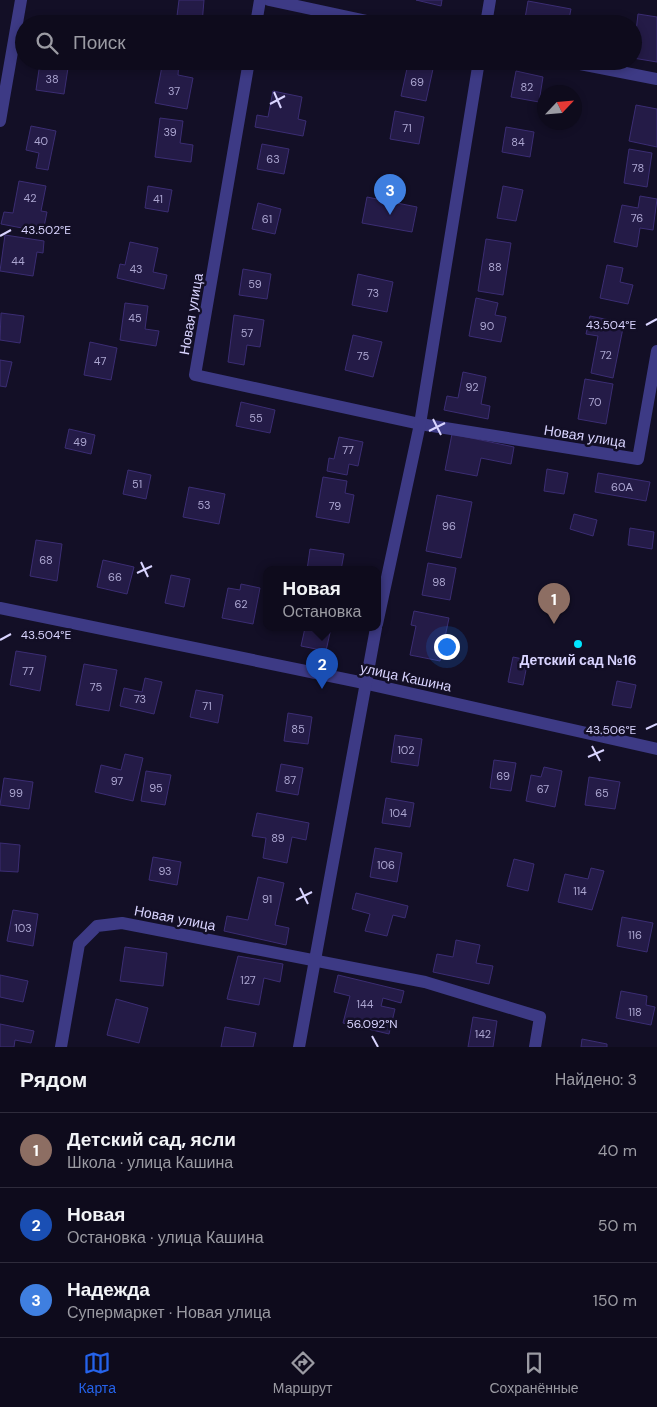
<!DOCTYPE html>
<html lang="ru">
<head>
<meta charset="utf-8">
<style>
  :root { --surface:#0e0b1c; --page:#171425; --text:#f1f3f6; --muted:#9b9ba3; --line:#2e2b3b; --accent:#2563eb }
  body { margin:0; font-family:"DM Sans",sans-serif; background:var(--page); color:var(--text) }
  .compass { position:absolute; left:537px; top:85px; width:45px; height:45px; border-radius:50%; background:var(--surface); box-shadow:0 2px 8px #0003; rotate:64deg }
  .you { position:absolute; left:446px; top:646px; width:18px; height:18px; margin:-12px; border:4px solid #fff; border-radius:50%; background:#1a73e8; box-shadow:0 0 0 8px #1a73e833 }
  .badge { display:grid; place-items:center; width:32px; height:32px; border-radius:50%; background:var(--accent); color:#fff; font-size:16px; font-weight:700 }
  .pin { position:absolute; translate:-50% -41px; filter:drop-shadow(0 1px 2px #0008) }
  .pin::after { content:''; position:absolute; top:26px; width:18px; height:15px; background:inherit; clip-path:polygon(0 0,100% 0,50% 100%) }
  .popup { position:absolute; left:263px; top:566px; width:118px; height:65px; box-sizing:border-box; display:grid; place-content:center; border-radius:10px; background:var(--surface); filter:drop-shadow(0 1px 4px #0005); font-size:16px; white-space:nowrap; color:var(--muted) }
  .popup b { font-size:19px; color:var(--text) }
  .popup::after { content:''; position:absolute; left:50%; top:100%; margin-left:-10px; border:10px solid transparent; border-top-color:var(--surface) }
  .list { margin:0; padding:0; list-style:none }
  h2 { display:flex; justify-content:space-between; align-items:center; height:65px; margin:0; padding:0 20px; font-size:21px }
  h2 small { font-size:16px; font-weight:400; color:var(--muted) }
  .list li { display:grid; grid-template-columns:32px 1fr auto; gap:15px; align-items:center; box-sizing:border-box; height:75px; padding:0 20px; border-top:1px solid var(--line) }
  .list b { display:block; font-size:19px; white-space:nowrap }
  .list p { margin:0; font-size:16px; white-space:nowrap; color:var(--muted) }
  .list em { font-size:16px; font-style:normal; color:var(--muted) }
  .icon { flex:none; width:28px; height:28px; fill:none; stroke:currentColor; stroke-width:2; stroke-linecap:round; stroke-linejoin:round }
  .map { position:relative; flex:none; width:657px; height:1047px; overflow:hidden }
  .search { position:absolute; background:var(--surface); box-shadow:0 2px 8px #0003; left:15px; right:15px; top:15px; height:55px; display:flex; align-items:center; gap:12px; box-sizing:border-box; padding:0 18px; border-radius:28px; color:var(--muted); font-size:19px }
  .sheet { height:290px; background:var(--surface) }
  nav { display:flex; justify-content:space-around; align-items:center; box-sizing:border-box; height:70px; border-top:1px solid var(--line); background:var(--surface); font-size:14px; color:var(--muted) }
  nav a { display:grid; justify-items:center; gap:2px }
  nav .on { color:var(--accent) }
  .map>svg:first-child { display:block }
  .building { fill:#241b47; stroke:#3b2d73 }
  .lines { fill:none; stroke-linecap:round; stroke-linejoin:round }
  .street { stroke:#3d3a85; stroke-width:12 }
  .ticks { fill:none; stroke:#d9d4ff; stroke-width:2 }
  .poi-dot { fill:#00e5ff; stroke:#130f26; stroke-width:2 }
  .labels { text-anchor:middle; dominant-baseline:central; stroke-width:5; stroke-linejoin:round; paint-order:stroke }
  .number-label { font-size:11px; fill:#aca6d1 }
  .street-label { font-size:14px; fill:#d9d4ff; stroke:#130f26 }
  .poi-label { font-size:14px; font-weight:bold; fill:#d9d4ff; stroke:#130f26 }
  .ticks-label { font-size:12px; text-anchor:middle; fill:#d9d4ff; stroke:#130f26; stroke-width:5; stroke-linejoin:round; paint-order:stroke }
</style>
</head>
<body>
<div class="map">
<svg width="657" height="1047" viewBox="0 0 657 1047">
  <rect width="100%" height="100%" fill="#130f26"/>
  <g class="building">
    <path d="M179 0H204L202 24H176Z"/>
    <path d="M416 0H442L441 6Z"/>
    <path d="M528 1 571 9 568 24H524Z"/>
    <path d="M638 14 657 17V62L633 58Z"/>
    <path d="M163 61H179L178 75 193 78 187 109 155 103Z"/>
    <path d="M40 63 68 68 64 94 36 90Z"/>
    <path d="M408 64 433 69 426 101 401 96Z"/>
    <path d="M516 71 543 77 539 102 511 97Z"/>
    <path d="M273 91 302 97 298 119 306 121 303 136 255 127 257 115 268 117Z"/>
    <path d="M636 105 657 109V147L629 141Z"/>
    <path d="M395 111 424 117 419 144 390 139Z"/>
    <path d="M160 118 183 121 180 143 193 145 191 162 155 157Z"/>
    <path d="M31 126 56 131 48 170 36 168 39 153 26 150Z"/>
    <path d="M506 127 534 132 530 157 502 152Z"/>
    <path d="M262 144 289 149 284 174 257 169Z"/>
    <path d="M629 149 652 153 647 187 624 183Z"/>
    <path d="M19 181 46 186 41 211 47 212 43 232 1 224 4 212 13 213Z"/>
    <path d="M148 186 172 190 168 212 145 208Z"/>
    <path d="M503 186 523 190 516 221 497 218Z"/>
    <path d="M640 196 657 199 653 230 640 228 637 247 614 242 622 205 638 208Z"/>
    <path d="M367 197 417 207 412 232 362 223Z"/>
    <path d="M258 203 281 209 275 234 252 229Z"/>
    <path d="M5 235 44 241 43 253 37 252 33 276 0 271Z"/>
    <path d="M486 239 511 243 503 295 478 291Z"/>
    <path d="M130 242 158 248 153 272 167 275 164 289 117 278 120 264 125 265Z"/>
    <path d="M607 265 623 268 620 282 633 285 628 304 600 298Z"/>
    <path d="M243 269 271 274 267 299 239 295Z"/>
    <path d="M358 274 393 282 387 312 352 305Z"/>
    <path d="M476 298 498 303 495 315 506 317 501 342 469 336Z"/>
    <path d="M125 303 148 306 145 329 159 331 156 346 120 340Z"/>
    <path d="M1 313 24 316 20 343 0 340Z"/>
    <path d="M234 315 264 320 260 347 247 345 244 365 228 362Z"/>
    <path d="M590 316 624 323 613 378 591 373 598 336 586 334Z"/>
    <path d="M353 335 382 342 373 377 345 370Z"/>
    <path d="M90 342 117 348 111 380 84 375Z"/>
    <path d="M0 360 12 362 6 387 0 386Z"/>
    <path d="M463 372 486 377 481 404 490 406 488 419 444 410 447 396 458 398Z"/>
    <path d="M585 379 613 384 606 424 578 419Z"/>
    <path d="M241 402 275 410 270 433 236 426Z"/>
    <path d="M69 429 95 435 91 454 65 448Z"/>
    <path d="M452 434 514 447 511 464 481 458 477 476 445 470Z"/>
    <path d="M339 437 363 442 358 466 349 464 347 475 327 471 329 458 334 459Z"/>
    <path d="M547 469 568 473 564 494 544 491Z"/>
    <path d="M128 470 151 475 146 499 123 494Z"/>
    <path d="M598 473 650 482 646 501 595 492Z"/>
    <path d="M323 477 347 481 345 493 354 495 349 523 316 517Z"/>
    <path d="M189 487 225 494 219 524 183 517Z"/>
    <path d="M437 495 472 502 461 558 426 551Z"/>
    <path d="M574 514 597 520 593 536 570 529Z"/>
    <path d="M630 528 654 532 652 549 628 545Z"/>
    <path d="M36 540 62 544 57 581 30 576Z"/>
    <path d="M310 549 344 554 341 570H307Z"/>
    <path d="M103 560 134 567 127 594 97 587Z"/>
    <path d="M428 563 456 568 450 600 422 595Z"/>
    <path d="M171 575 190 579 184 607 165 603Z"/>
    <path d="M241 584 260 588 253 624 222 618 228 588 240 590Z"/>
    <path d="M414 611 449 618 440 661 410 655 416 626 411 625Z"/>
    <path d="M305 628H331L326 651 301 646Z"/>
    <path d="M16 651 46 656 40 691 10 685Z"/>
    <path d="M513 657 528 660 523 685 508 682Z"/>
    <path d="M84 664 117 670 109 711 76 705Z"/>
    <path d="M145 678 162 682 154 714 120 706 124 688 142 692Z"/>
    <path d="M617 681 636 685 631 708 612 705Z"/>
    <path d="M196 690 223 695 218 723 190 717Z"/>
    <path d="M288 713 312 717 308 744 284 741Z"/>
    <path d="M395 735 422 739 418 766 391 762Z"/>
    <path d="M125 754 143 758 133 801 95 792 101 765 121 770Z"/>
    <path d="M494 760 516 763 511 791 490 788Z"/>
    <path d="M281 764 303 768 298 795 276 791Z"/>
    <path d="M544 767 562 771 555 807 526 801 531 775 541 777Z"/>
    <path d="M146 771 171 775 165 805 141 801Z"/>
    <path d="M589 777 620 782 615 809 585 805Z"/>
    <path d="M4 778 33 782 29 809 0 805Z"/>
    <path d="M386 798 414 803 410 827 382 823Z"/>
    <path d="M257 813 309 823 306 840 292 837 287 863 263 858 266 838 252 836Z"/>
    <path d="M0 843 20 845 18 872 0 871Z"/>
    <path d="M375 848 402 853 397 882 370 877Z"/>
    <path d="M153 857 181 862 177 885 149 880Z"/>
    <path d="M514 859 534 864 528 891 507 886Z"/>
    <path d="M591 868 604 871 592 910 558 902 565 874 588 879Z"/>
    <path d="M258 877 284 883 275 925 289 928 286 945 224 931 227 916 248 920Z"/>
    <path d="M356 893 408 906 405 918 393 915 387 936 365 931 370 914 352 909Z"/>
    <path d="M13 910 38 914 33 946 7 941Z"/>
    <path d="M622 917 653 923 647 952 617 946Z"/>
    <path d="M456 940 480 945 476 963 493 966 489 984 433 972 437 954 453 957Z"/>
    <path d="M125 947 167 953 163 986 120 981Z"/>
    <path d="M238 956 283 964 280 982 264 978 259 1005 227 999Z"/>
    <path d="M0 975 28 981 23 1002 0 997Z"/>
    <path d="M338 975 404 991 401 1003 383 998 381 1006 395 1009 389 1034 343 1023 350 996 334 992Z"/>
    <path d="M621 991 647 996 646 1005 655 1007 651 1025 616 1018Z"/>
    <path d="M116 999 148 1008 139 1043 107 1035Z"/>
    <path d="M473 1017 497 1021 493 1047H468Z"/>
    <path d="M0 1024 34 1031 31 1043 15 1040 14 1047H0Z"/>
    <path d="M225 1027 256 1033 253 1047H221Z"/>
    <path d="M582 1039 607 1044V1047H581Z"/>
  </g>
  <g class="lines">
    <g class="street">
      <path d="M269 0 381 24"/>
      <path d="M256 24 260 0"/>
      <path d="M486 24 490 0"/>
      <path d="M249 61 195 375 420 424 638 459 657 351"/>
      <path d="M565 61 657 79"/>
      <path d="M0 121 21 0"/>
      <path d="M0 608 364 683 657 749"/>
      <path d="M377 624 420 424 479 61"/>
      <path d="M61 1047 79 944 97 926 122 923 425 982 540 1017 535 1047"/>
      <path d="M299 1047 376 628"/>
    </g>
  </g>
  <path class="ticks" d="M274 92 281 108M270 104 285 96M0 236 11 230M646 325 657 319M433 419 441 435M429 431 445 423M141 562 148 577M137 573 152 566M0 640 11 634M646 729 657 724M592 746 600 761M588 757 604 750M300 888 308 904M296 900 312 892M372 1036 378 1047"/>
  <circle class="poi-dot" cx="578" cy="644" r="5"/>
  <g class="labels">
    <g class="number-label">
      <text x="52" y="79">38</text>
      <text x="417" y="82">69</text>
      <text x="527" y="87">82</text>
      <text x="174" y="91">37</text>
      <text x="407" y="128">71</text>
      <text x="170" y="132">39</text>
      <text x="41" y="141">40</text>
      <text x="518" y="142">84</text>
      <text x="273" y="159">63</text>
      <text x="638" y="168">78</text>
      <text x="30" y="198">42</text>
      <text x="158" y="199">41</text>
      <text x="637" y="218">76</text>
      <text x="267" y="219">61</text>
      <text x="18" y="261">44</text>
      <text x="495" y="267">88</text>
      <text x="136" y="269">43</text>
      <text x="255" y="284">59</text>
      <text x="373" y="293">73</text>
      <text x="135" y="318">45</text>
      <text x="487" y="326">90</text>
      <text x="247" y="333">57</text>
      <text x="606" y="355">72</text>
      <text x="363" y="356">75</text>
      <text x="100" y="361">47</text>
      <text x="472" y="387">92</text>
      <text x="595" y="402">70</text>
      <text x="256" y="418">55</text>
      <text x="80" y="442">49</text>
      <text x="348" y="450">77</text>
      <text x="137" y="484">51</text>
      <text x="622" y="487">60А</text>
      <text x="204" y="505">53</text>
      <text x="335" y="506">79</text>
      <text x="449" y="526">96</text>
      <text x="46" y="560">68</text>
      <text x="115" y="577">66</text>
      <text x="439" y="582">98</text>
      <text x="241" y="604">62</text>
      <text x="28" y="671">77</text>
      <text x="96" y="687">75</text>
      <text x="140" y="699">73</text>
      <text x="207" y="706">71</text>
      <text x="298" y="729">85</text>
      <text x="406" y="750">102</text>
      <text x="503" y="776">69</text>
      <text x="290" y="780">87</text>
      <text x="117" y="781">97</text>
      <text x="156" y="788">95</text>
      <text x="543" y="789">67</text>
      <text x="16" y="793">99</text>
      <text x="602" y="793">65</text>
      <text x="398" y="813">104</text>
      <text x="278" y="838">89</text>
      <text x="386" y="865">106</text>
      <text x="165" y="871">93</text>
      <text x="580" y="891">114</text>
      <text x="267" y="899">91</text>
      <text x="23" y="928">103</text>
      <text x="635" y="935">116</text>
      <text x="248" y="980">127</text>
      <text x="365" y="1004">144</text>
      <text x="635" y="1012">118</text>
      <text x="483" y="1034">142</text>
    </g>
    <g class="street-label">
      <text transform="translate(191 314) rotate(-80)">Новая улица</text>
      <text transform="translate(585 436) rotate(9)">Новая улица</text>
      <text transform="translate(406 677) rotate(12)">улица Кашина</text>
      <text transform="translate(175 918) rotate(11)">Новая улица</text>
    </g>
    <g class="poi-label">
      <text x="578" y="660">Детский сад №16</text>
    </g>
  </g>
  <g class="ticks-label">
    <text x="46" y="234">43.502°E</text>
    <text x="611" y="329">43.504°E</text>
    <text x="46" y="639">43.504°E</text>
    <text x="611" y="734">43.506°E</text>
    <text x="372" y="1028">56.092°N</text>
  </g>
</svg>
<svg class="compass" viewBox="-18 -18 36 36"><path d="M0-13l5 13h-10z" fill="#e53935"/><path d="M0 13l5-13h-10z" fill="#9b9ba3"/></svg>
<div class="you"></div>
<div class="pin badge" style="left:554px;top:624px;background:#8d6e63">1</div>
<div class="pin badge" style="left:322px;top:689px;background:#1a4fb4">2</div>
<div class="popup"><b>Новая</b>Остановка</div>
<div class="pin badge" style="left:390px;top:215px;background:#3f7fe0">3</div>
<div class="search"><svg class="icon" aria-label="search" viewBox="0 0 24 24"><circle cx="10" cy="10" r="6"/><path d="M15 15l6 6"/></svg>Поиск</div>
</div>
<section class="sheet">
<h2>Рядом<small>Найдено: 3</small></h2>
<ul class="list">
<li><span class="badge" style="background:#8d6e63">1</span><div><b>Детский сад, ясли</b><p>Школа · улица Кашина</p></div><em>40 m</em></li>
<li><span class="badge" style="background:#1a4fb4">2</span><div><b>Новая</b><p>Остановка · улица Кашина</p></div><em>50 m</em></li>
<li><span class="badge" style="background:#3f7fe0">3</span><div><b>Надежда</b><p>Супермаркет · Новая улица</p></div><em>150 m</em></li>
</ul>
</section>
<nav>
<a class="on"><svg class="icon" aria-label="map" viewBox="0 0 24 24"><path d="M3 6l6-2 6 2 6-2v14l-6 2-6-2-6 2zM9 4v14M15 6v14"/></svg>Карта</a>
<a><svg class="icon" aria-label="directions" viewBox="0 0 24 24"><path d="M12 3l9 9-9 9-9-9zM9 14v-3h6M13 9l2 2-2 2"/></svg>Маршрут</a>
<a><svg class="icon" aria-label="saved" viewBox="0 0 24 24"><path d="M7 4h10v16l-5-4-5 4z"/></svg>Сохранённые</a>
</nav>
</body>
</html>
